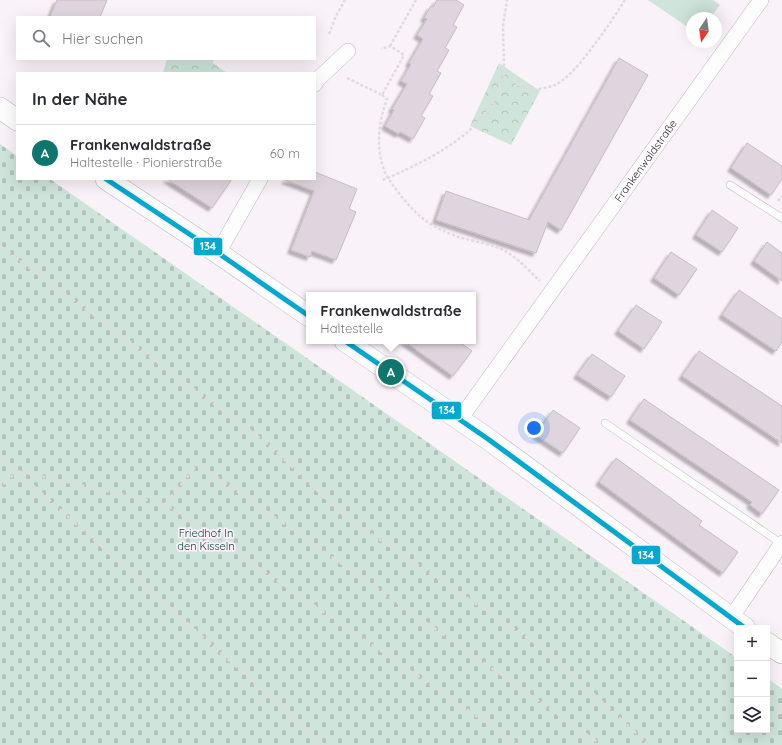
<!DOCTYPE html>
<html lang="de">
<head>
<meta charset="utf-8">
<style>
  :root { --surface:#fff; --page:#f7f7f7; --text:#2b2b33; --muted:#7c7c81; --line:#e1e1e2; --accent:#0f766e }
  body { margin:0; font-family:Quicksand,sans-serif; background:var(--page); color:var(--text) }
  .controls { position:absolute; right:12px; bottom:12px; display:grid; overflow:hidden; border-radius:0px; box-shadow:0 4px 16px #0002 }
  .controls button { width:36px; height:36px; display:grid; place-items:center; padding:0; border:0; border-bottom:1px solid var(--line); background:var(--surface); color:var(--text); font:20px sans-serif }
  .compass { position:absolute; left:686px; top:12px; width:36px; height:36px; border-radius:50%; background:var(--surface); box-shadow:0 4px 16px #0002; rotate:193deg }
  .you { position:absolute; left:534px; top:428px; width:14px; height:14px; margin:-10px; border:3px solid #fff; border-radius:50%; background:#1a73e8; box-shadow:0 0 0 6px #1a73e833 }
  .badge { display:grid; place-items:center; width:26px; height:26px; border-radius:50%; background:var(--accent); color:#fff; font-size:13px; font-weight:700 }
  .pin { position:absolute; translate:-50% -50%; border:2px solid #fff; box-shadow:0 1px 4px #0006 }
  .popup { position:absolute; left:306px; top:292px; width:170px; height:52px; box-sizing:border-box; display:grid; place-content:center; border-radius:0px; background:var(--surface); filter:drop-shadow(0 1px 3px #0005); font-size:13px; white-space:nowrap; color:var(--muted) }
  .popup b { font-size:15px; color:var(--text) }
  .popup::after { content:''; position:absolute; left:50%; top:100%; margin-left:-8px; border:8px solid transparent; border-top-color:var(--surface) }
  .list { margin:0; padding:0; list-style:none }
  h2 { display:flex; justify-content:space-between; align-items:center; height:52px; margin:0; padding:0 16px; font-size:17px }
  h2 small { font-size:13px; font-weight:400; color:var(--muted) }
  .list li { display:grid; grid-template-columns:26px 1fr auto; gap:12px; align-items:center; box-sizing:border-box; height:56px; padding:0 16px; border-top:1px solid var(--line) }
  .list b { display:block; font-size:15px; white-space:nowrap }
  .list p { margin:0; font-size:13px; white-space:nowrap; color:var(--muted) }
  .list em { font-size:13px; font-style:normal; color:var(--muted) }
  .icon { flex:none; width:22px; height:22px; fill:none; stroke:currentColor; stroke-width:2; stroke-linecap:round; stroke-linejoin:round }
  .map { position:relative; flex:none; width:782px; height:745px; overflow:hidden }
  .search { position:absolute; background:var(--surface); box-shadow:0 4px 16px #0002; left:16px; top:16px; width:300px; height:44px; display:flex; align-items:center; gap:10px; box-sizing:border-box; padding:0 14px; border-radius:0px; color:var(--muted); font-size:15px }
  .panel { position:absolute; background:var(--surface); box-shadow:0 4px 16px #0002; left:16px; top:72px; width:300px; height:108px; border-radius:0px }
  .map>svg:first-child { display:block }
  .green { fill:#cfe4da }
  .cemetery { fill:url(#cemetery-stones) }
  .park { fill:url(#park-crowns) }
  .building { fill:#dfd5de; stroke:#c5bec4; filter:url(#shadow) }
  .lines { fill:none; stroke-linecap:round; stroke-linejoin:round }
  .lane-casing { stroke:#bfb8be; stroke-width:8 }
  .street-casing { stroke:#bfb8be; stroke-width:16 }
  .secondary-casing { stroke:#bfb8be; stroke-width:22 }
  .path { stroke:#dedcde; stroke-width:2.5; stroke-dasharray:3 2; stroke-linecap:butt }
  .lane { stroke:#fefdfe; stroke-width:7 }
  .street { stroke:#fefdfe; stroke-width:15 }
  .secondary { stroke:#fefdfe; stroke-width:21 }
  .bus-1-casing { stroke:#fdeffb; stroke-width:8 }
  .bus-1 { stroke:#00a9ce; stroke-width:5 }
  .labels { text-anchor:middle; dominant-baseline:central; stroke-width:3.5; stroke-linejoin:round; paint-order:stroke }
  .street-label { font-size:11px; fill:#373036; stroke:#fdeffb }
  .park-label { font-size:11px; fill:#0a4730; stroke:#fdeffb }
  .line-badge { stroke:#fdeffb; stroke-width:1.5 }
  .badge-label { font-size:11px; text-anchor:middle; font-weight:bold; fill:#fff }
</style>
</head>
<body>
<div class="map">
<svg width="782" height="745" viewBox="0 0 782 745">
  <defs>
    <pattern id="cemetery-stones" width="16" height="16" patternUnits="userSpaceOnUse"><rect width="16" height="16" fill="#cfe4da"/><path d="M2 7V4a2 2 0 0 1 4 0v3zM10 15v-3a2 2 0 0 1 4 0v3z" fill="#b2c4bc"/></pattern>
    <pattern id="park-crowns" width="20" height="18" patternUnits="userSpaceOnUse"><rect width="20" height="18" fill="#cfe4da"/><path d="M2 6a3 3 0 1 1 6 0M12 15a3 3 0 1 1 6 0" fill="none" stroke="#b2c4bc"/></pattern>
    <filter id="shadow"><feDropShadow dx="-3.5" dy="3.5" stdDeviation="1" flood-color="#0004"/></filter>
  </defs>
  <rect width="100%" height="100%" fill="#faf2f9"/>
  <path class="green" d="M648 0H713L720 5 710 18H692V30Z"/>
  <path class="cemetery" d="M0 144 17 156V179H50L737 658V730H767V678L782 689V745H0Z"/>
  <g class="park">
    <path d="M167 59H214L213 63 227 73H163Z"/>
    <path d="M499 63 540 91 511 145 470 126Z"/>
  </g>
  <g class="building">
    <path d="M57 0H107L100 17H50Z"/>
    <path d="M437 0H456L464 5 453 25 457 27 445 48 449 50 437 71 441 73 429 94 433 96 421 116 425 118 413 139 400 132 399 134 385 126 394 110 392 109 407 84 401 81 411 64 409 63 423 39 417 35 427 19 424 18 431 6 433 7Z"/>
    <path d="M619 58 648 75 561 230 548 222 536 253 436 220 446 191 529 220Z"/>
    <path d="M747 143 782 166V179L771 195 731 168Z"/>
    <path d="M315 172 357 189 349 209 356 212 336 260 312 251 310 257 291 250 314 191 285 180 286 179H315Z"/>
    <path d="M167 179H232L212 208Z"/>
    <path d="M712 210 738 228 722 252 696 235Z"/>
    <path d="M767 242 782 253V281L754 261Z"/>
    <path d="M671 252 697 269 679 295 654 278Z"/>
    <path d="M739 290 782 319V342L776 351 722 315Z"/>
    <path d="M636 305 662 322 644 349 618 331Z"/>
    <path d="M404 341H458L472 351 453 376Z"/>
    <path d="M699 351 782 406V443L682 376Z"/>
    <path d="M592 354 625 376 611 397 577 375Z"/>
    <path d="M644 399 779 490 762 514 750 505 752 502 630 420Z"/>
    <path d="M553 410 580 428 563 453 536 435Z"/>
    <path d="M616 458 702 521 699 525 738 552 723 573 599 482Z"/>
  </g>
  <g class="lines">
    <defs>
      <g id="lane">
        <path d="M730 185 782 218"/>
        <path d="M605 423 782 544"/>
      </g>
      <g id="street">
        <path d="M315 84 317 80 348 51"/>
        <path d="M218 253 260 179"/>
        <path id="s1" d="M460 419 761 0"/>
        <path d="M731 618 782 543"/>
      </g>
      <g id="secondary">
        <path d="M0 108 17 120"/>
        <path d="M106 179 218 253 309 316"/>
        <path d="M345 341 488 439 745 628"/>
        <path d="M767 643 782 653"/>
      </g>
    </defs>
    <use href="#lane" class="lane-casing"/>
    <use href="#street" class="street-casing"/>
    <use href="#secondary" class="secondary-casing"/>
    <g class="path">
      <path d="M329 34 336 16 345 0"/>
      <path d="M390 46 416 0"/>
      <path d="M503 76 527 91C536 89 550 88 557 84 576 75 613 19 625 0"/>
      <path d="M347 78 382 95 404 55 390 46 381 49"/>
      <path d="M382 95 387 99C379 120 376 145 383 167 385 175 391 182 395 188 413 212 425 224 453 235 468 241 496 244 508 253 520 260 530 272 540 281"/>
      <path d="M383 180C427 161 495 129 503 76 505 61 503 46 503 30 503 20 506 10 507 0"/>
      <path d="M778 201 782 196"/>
      <path d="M0 246 268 444 344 516 547 651 649 745"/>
      <path d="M0 456 324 745"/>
      <path d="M0 488 17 471 165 504 198 464 602 745"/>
      <path d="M165 504 519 745"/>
    </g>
    <use href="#lane" class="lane"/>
    <use href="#street" class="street"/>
    <use href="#secondary" class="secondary"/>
    <defs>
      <g id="bus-1">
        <path d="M106 179 218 253 309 316"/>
        <path d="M345 341 488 439 745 628"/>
      </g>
    </defs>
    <use href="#bus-1" class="bus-1-casing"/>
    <use href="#bus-1" class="bus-1"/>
  </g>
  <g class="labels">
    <g class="street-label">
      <text stroke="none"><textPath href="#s1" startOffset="318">Frankenwaldstraße</textPath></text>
    </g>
    <g class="park-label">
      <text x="206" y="533">Friedhof In<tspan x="206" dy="13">den Kisseln</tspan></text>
    </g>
  </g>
  <g class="line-badge">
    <rect x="193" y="237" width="30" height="19" rx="4" fill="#00a9ce"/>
    <rect x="431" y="401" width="31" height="19" rx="4" fill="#00a9ce"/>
    <rect x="631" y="545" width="30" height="20" rx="4" fill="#00a9ce"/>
  </g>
  <g class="badge-label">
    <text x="208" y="250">134</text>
    <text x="447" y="414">134</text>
    <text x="646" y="559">134</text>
  </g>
</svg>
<div class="controls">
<button>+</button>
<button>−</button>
<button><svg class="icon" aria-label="layers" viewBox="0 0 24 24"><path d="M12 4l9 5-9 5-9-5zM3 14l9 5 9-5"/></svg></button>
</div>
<svg class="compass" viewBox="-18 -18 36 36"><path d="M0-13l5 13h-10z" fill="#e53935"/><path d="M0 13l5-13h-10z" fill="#7c7c81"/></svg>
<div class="you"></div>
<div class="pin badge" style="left:391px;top:372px">A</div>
<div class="popup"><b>Frankenwaldstraße</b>Haltestelle</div>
<div class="search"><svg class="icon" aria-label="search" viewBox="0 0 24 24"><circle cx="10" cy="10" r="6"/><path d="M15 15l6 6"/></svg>Hier suchen</div>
<section class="panel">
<h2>In der Nähe<small></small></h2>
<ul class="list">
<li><span class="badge">A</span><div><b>Frankenwaldstraße</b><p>Haltestelle · Pionierstraße</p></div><em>60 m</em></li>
</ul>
</section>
</div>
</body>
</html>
